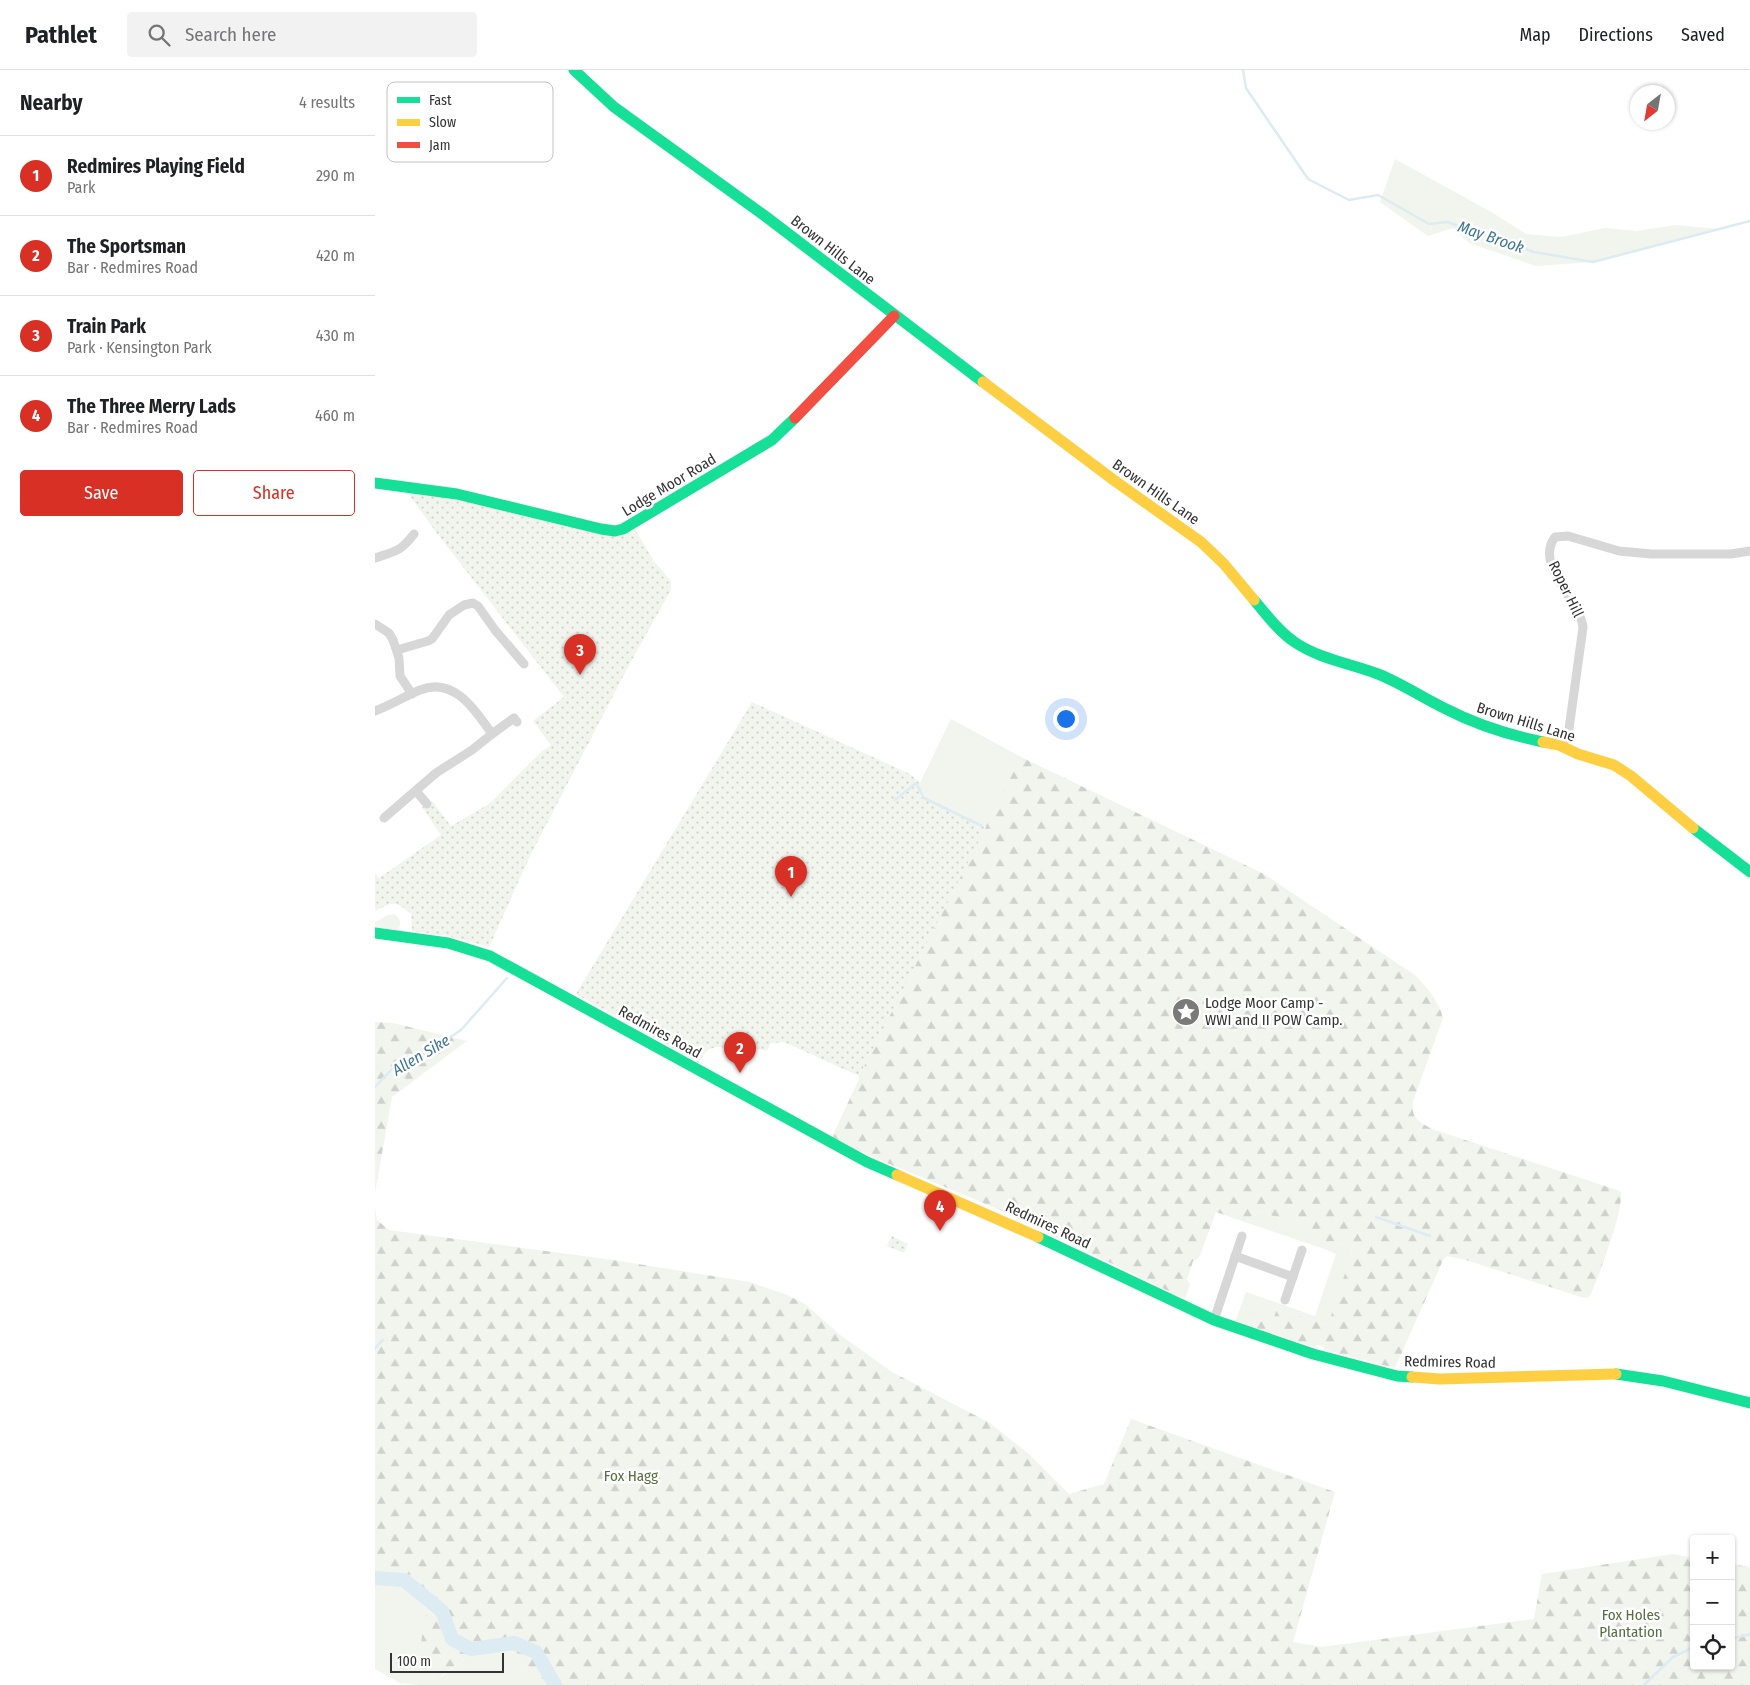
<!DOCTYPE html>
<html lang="en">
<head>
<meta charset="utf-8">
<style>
  :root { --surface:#fff; --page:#f2f2f2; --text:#202124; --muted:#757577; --line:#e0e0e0; --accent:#d93025 }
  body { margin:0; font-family:"Fira Sans Condensed",sans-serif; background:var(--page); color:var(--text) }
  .controls { position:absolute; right:15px; bottom:15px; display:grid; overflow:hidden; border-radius:5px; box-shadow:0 1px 4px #0004 }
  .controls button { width:45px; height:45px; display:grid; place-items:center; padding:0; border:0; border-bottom:1px solid var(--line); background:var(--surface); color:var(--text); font:25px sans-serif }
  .compass { position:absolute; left:1255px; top:15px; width:45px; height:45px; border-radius:50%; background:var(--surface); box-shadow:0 1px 4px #0004; rotate:211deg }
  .scale { position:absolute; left:15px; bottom:12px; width:114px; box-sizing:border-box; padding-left:5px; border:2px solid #333; border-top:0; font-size:14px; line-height:18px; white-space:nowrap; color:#333; -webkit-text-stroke:4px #fff; paint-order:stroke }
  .you { position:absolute; left:690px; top:648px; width:18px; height:18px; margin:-12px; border:4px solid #fff; border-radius:50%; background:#1a73e8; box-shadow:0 0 0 8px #1a73e833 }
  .badge { display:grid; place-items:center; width:32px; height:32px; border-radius:50%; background:var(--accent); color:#fff; font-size:16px; font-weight:700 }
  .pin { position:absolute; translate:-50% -41px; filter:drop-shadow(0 1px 2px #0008) }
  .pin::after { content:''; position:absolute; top:26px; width:18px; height:15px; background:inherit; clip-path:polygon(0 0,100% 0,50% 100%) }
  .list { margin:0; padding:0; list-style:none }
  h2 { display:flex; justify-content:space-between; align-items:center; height:65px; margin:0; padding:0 20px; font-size:21px }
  h2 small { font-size:16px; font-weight:400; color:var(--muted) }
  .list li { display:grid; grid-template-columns:32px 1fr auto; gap:15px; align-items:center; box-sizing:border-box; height:80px; padding:0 20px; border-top:1px solid var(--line) }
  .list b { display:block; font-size:19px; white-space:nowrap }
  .list p { margin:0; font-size:16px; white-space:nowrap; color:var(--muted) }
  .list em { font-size:16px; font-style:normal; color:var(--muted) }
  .actions { display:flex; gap:10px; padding:15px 20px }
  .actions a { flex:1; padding:11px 0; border:1px solid var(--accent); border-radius:5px; text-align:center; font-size:18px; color:var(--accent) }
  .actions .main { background:var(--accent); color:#fff }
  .icon { flex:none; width:28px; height:28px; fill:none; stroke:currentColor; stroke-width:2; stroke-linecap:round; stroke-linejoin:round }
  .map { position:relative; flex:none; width:1375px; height:1615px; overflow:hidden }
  header { display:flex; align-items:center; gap:30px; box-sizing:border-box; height:70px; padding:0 25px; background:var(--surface); border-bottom:1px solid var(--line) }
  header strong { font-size:24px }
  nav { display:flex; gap:28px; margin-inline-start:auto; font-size:18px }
  .search { width:350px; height:45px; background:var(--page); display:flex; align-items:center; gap:12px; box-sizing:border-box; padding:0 18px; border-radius:5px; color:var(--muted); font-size:19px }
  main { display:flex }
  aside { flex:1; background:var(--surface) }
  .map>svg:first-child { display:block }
  .grass { fill:#f1f5ed }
  .forest { fill:url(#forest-firs) }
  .park { fill:url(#park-dots) }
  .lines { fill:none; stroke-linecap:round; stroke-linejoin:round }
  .stream { stroke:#ddebf3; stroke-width:2.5 }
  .river { stroke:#ddebf3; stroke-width:14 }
  .street { stroke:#d7d7d7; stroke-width:9 }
  .fast { stroke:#16e098; stroke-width:11 }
  .slow { stroke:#ffcf43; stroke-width:11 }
  .jam { stroke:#f24e42; stroke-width:11 }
  .labels { text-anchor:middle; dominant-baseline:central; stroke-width:5; stroke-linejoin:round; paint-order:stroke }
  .street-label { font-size:15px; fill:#333; stroke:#fff }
  .poi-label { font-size:15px; fill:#333; stroke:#fff; text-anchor:start }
  .park-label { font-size:15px; fill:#56703f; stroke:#fff }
  .water-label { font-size:16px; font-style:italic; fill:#3f7597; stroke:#fff }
  .key { fill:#fff; stroke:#c2c2c2; stroke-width:1 }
  .key-label { font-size:14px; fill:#333 }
</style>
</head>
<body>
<header>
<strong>Pathlet</strong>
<div class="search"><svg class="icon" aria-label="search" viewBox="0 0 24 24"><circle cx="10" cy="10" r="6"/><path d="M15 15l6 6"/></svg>Search here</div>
<nav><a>Map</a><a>Directions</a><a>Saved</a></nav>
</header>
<main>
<aside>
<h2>Nearby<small>4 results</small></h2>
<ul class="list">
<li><span class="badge">1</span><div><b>Redmires Playing Field</b><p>Park</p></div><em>290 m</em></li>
<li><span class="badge">2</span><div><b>The Sportsman</b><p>Bar · Redmires Road</p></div><em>420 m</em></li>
<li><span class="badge">3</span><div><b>Train Park</b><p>Park · Kensington Park</p></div><em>430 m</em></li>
<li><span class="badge">4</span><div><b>The Three Merry Lads</b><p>Bar · Redmires Road</p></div><em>460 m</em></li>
</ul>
<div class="actions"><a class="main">Save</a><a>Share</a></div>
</aside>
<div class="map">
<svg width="1375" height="1615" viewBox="0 0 1375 1615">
  <defs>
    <pattern id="forest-firs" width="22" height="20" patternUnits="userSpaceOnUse" patternTransform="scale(1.25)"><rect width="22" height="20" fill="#f1f5ed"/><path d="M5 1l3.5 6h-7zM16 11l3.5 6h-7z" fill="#cfd2cc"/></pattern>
    <pattern id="park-dots" width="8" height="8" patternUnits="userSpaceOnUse" patternTransform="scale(1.25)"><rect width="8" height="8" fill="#f1f5ed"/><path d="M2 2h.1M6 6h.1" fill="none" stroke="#cfd2cc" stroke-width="1.8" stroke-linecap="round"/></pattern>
  </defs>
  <rect width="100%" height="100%" fill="#fff"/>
  <g class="grass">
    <path d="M1020 89 1118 143 1151 164 1186 167 1230 158 1262 161 1301 155 1343 159 1218 192 1161 196 1094 173 1078 158 1053 166 1005 132Z"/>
    <path d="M576 649 646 687 611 757 551 728 545 713Z"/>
    <path d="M19 844C23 847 26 850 25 856L21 860 0 858V852L13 845Z"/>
    <path d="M884 1141 942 1161 937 1175 870 1152Z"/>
    <path d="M956 1171 978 1179 953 1255 902 1239 897 1252 862 1247 871 1222 940 1246 961 1184 947 1178Z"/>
    <path d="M0 1503 37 1505 55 1527 45 1578 66 1607 97 1583 141 1581 159 1615H44L25 1613 0 1599Z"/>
  </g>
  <g class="forest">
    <path d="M646 687 889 804 1041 906C1052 918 1064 931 1068 948L1038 1031C1036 1049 1043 1051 1057 1059L1242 1120 1246 1122C1248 1143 1224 1205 1215 1226L1212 1228 1206 1227 1091 1190 1072 1186 1068 1190 1020 1298 950 1280 949 1277 943 1275 939 1277 860 1251 862 1247 897 1252 902 1239 953 1255 978 1179 956 1171 947 1178 937 1175 941 1161 884 1141 870 1152 841 1142 824 1188 818 1191 812 1210 815 1214 810 1229 630 1142 498 1087 457 1067 484 1009V1006Z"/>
    <path d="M0 952 18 953 92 971 17 1027 0 1123Z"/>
    <path d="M0 1137 2 1150 14 1160 238 1190 375 1212 412 1225 430 1234 464 1264 517 1302 615 1353 655 1385 694 1424 729 1414 756 1349 960 1422 918 1572 946 1577 1159 1549 1167 1504 1298 1484 1319 1488V1596H1356V1494L1375 1497V1615H159L141 1581 97 1583 65 1607 45 1578 54 1527 37 1505 0 1503Z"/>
  </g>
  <g class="park">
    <path d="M30 419 260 459 278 490 296 511V520L254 595 155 786 114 877 73 866 37 861 36 844C20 830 18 832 0 841V803L4 808 66 765 47 737 57 731 76 756 114 734 166 682 176 675 158 651 189 627 61 462Z"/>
    <path d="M377 632 535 704 545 713 551 728 611 757 484 1006 409 972 396 973 392 980 344 977C332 978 329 983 324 993L201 924Z"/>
    <path d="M517 1166 533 1174 529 1183 512 1176Z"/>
  </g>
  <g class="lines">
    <g class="stream">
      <path d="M868 0 871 18 933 109 974 130 1003 125 1054 154 1072 152 1159 182 1218 192 1375 151"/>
      <path d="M520 730 541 713 549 728 607 756"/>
      <path d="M0 1017 18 998 48 985 86 960 132 908"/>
      <path d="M1001 1147 1055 1166"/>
      <path d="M0 1278 8 1270"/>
      <path d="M1356 1569 1375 1564"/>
      <path d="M1269 1615 1298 1587 1319 1577"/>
    </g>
    <path class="river" d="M0 1508 29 1510 67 1541 77 1569 96 1579 139 1573 161 1582 180 1615"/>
    <g class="street">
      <path d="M0 488C21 481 25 482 39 464"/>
      <path d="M0 554 14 563 18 570 24 588 25 606 37 624"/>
      <path d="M22 580 53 571 57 569 74 545 89 535 98 533 103 536 120 560 149 594"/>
      <path d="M0 641C16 635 30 626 45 620 79 606 101 641 117 664L97 680 61 703 9 748"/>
      <path d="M117 664 139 648 142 652"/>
      <path d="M1187 677 1194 659 1208 557C1204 529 1159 495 1180 467L1193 466 1244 481 1276 484H1356L1375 481"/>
      <path d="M41 721 52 734"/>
      <path d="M860 1186 918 1207"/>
      <path d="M910 1230 927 1180"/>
      <path d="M839 1250 867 1166"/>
    </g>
    <g class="fast">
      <path d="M199 0 239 37 390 146 608 312"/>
      <path d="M0 413 82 424 226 459 240 461 248 459 397 370 420 348"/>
      <path d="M879 530C892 545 904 562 921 573 945 589 977 594 1003 604 1026 613 1048 628 1071 639 1102 655 1134 665 1168 672"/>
      <path d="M1318 758 1375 802"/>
      <path d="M0 863 73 873 115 886 492 1092 522 1105"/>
      <path d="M663 1167 839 1250 938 1284 1022 1306 1037 1307"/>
      <path d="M1241 1304 1288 1311 1375 1333"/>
    </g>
    <g class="slow">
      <path d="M608 312 740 411 826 472 849 494 879 530"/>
      <path d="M1168 672 1184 675 1203 684 1239 695 1256 706 1318 758"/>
      <path d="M522 1105 663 1167"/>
      <path d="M1037 1307 1065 1309 1241 1304"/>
    </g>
    <path class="jam" d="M420 348 519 246"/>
  </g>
  <defs>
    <symbol id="sight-disc" viewBox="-11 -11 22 22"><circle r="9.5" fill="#7a7a7a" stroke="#fff"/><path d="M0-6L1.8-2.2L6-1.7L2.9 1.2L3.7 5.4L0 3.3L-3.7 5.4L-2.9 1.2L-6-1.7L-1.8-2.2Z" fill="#fff"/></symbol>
  </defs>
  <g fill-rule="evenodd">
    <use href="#sight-disc" x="795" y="926" width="32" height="32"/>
  </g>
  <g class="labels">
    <g class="street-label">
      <text transform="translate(458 180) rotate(38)">Brown Hills Lane</text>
      <text transform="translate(294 415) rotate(-31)">Lodge Moor Road</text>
      <text transform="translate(781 422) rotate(35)">Brown Hills Lane</text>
      <text transform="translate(1191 519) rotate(64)">Roper Hill</text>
      <text transform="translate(1151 652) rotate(17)">Brown Hills Lane</text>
      <text transform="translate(285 962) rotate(29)">Redmires Road</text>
      <text transform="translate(673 1155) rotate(25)">Redmires Road</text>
      <text transform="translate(1075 1292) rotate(1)">Redmires Road</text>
    </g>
    <g class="poi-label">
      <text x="830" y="933">Lodge Moor Camp -<tspan x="830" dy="17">WWI and II POW Camp.</tspan></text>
    </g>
    <g class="park-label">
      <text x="256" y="1406">Fox Hagg</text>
      <text x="1256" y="1545">Fox Holes<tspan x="1256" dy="17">Plantation</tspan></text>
    </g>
    <g class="water-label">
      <text transform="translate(1116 167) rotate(19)">May Brook</text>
      <text transform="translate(46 985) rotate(-31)">Allen Sike</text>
    </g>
  </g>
  <rect x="12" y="12" width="166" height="80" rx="8" class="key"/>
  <rect x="22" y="27" width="23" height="6" fill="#16e098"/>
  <rect x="22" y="49" width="23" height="7" fill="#ffcf43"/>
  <rect x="22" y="72" width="23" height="6" fill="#f24e42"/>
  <g class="key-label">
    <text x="54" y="35">Fast</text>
    <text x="54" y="57">Slow</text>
    <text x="54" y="80">Jam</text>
  </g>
</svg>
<div class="controls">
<button>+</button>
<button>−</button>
<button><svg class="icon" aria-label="locate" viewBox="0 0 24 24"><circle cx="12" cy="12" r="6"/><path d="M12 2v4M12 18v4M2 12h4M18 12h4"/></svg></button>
</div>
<svg class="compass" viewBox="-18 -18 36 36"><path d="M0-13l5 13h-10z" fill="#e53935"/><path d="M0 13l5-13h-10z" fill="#757577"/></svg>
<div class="scale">100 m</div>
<div class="you"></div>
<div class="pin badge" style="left:416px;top:827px">1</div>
<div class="pin badge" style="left:365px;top:1003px">2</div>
<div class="pin badge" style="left:205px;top:605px">3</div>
<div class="pin badge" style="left:565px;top:1161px">4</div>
</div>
</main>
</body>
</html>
